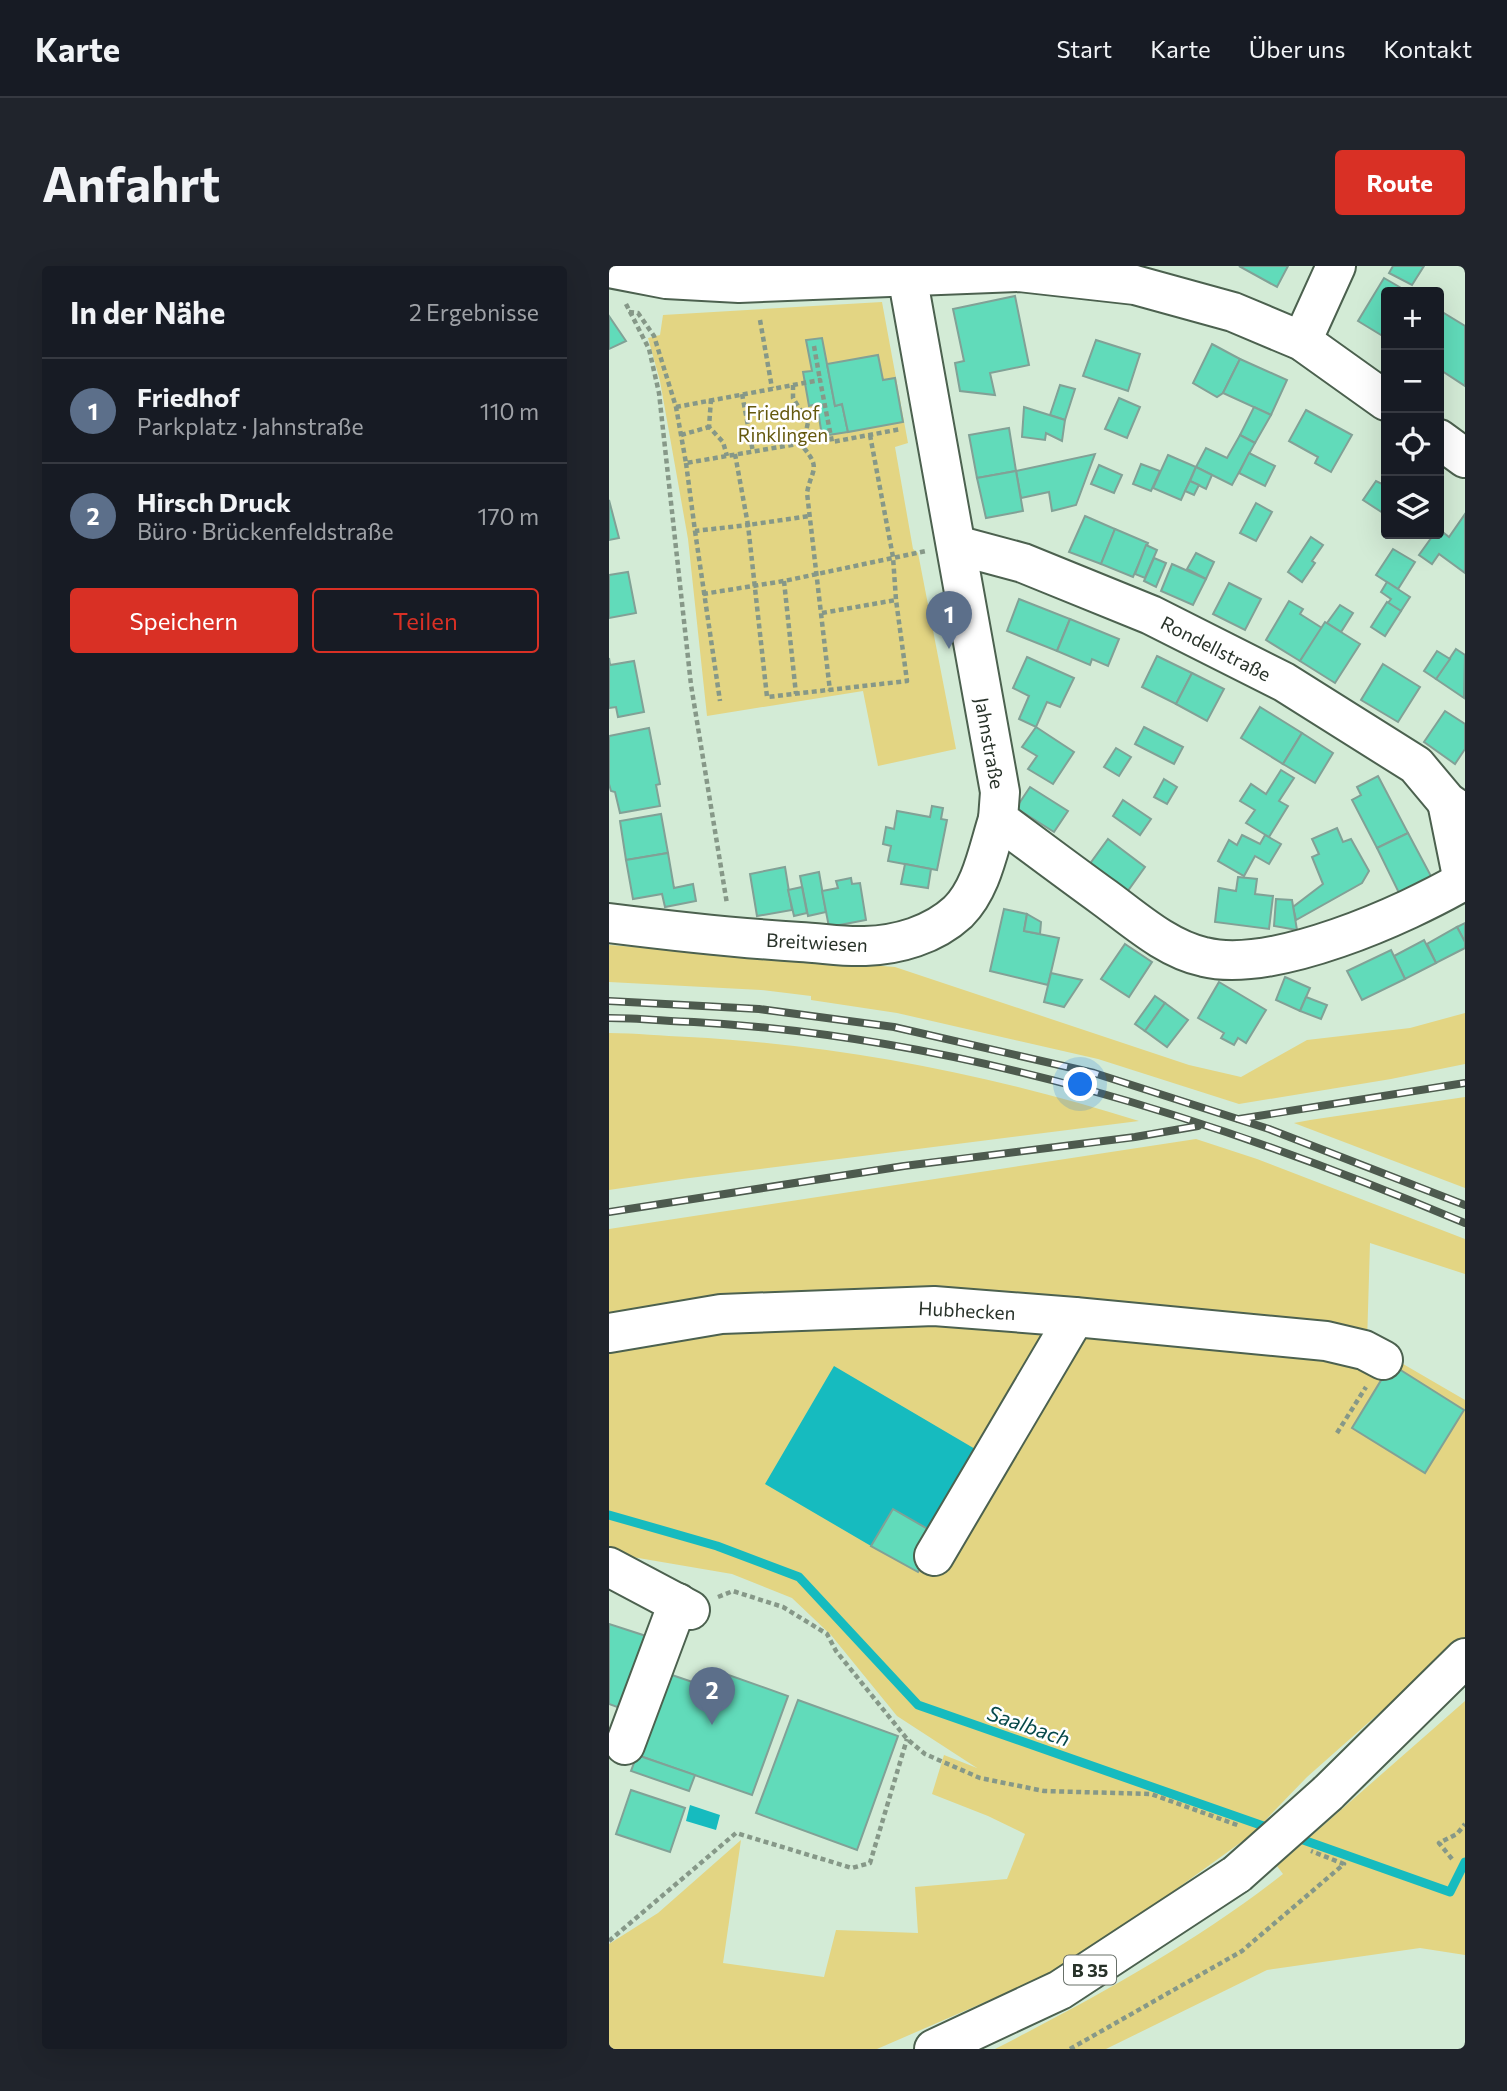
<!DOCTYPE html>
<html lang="de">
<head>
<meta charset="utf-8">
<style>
  :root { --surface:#171b24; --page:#20242c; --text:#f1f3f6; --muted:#9ea1a6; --line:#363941; --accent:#d93025 }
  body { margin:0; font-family:Commissioner,sans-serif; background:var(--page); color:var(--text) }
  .controls { position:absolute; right:21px; top:21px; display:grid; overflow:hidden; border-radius:7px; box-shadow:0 7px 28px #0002 }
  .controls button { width:63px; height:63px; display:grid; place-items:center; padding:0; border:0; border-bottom:2px solid var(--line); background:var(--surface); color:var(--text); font:35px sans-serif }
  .you { position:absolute; left:472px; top:819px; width:24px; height:24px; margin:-18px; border:5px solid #fff; border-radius:50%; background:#1a73e8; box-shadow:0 0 0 10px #1a73e833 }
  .badge { display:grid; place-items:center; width:46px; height:46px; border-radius:50%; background:var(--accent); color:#fff; font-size:23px; font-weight:700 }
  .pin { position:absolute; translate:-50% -58px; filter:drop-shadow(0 2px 4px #0008) }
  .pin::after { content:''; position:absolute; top:37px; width:24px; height:21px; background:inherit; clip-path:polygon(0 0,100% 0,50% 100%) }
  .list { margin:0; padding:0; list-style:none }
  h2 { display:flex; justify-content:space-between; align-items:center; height:91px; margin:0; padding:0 28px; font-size:30px }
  h2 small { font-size:23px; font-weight:400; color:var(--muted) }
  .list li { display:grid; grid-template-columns:46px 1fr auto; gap:21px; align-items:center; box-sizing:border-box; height:105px; padding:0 28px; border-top:2px solid var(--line) }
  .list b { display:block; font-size:26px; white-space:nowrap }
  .list p { margin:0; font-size:23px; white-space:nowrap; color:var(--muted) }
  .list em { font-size:23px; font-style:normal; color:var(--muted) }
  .actions { display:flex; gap:14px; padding:21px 28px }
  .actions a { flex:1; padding:16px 0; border:2px solid var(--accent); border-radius:7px; text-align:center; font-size:24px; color:var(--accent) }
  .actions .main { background:var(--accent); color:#fff }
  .icon { flex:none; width:38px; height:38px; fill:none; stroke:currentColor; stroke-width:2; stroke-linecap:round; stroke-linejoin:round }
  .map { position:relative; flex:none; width:856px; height:1783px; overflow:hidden; border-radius:7px }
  header { display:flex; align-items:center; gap:42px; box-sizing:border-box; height:98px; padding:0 35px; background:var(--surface); border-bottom:2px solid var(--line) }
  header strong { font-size:33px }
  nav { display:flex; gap:38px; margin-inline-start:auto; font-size:24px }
  .intro { display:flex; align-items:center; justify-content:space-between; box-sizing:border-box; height:168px; padding:0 42px }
  h1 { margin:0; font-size:49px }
  .button { padding:18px 32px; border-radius:7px; background:var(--accent); color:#fff; font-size:24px; font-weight:700 }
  main { display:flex; gap:42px; padding:0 42px }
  aside { flex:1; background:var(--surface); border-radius:7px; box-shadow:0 7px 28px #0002 }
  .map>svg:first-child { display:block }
  .green { fill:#e3d583 }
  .water { fill:#16bbbf }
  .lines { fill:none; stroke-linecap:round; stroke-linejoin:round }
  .stream { stroke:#16bbbf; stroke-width:9 }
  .building { fill:#61dbba; stroke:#81a196; stroke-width:2 }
  .minor-casing { stroke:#4c614f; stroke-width:42 }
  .major-casing { stroke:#4c614f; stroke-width:42 }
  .path { stroke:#869888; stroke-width:4.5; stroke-dasharray:5 3.5; stroke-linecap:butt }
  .minor { stroke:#fff; stroke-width:38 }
  .major { stroke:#fff; stroke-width:38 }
  .rail-casing { stroke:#4d5a4e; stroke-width:8 }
  .rail { stroke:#fff; stroke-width:5; stroke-dasharray:16; stroke-linecap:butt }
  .major-bridge-casing { stroke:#4c614f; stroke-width:42; stroke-linecap:butt }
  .major-bridge { stroke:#fff; stroke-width:38 }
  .labels { text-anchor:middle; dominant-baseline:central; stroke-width:5; stroke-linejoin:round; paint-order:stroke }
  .shield { fill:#fff; stroke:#687069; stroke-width:2 }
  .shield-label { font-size:18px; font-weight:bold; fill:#283229 }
  .park-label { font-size:19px; fill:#64580d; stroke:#fff }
  .street-label { font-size:19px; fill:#283229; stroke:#fff }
  .water-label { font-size:21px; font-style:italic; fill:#07494a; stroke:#fff }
</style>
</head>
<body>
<header>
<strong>Karte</strong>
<nav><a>Start</a><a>Karte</a><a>Über uns</a><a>Kontakt</a></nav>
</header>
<div class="intro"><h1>Anfahrt</h1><a class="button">Route</a></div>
<main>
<aside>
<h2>In der Nähe<small>2 Ergebnisse</small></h2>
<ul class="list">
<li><span class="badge" style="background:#5c6f8a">1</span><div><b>Friedhof</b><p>Parkplatz · Jahnstraße</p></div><em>110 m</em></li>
<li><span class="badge" style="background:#5c6f8a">2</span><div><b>Hirsch Druck</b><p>Büro · Brückenfeldstraße</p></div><em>170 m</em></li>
</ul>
<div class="actions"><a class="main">Speichern</a><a>Teilen</a></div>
</aside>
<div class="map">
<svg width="856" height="1783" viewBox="0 0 856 1783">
  <rect width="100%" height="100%" fill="#d3ebd6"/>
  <g class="green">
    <path d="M273 36 299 177 286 181 304 283 309 287 347 483 269 500 254 425 98 450 79 273 51 115 39 72 51 69 54 49Z"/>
    <path d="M0 679 286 701 580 799 632 811 698 774 801 762 856 747V798L782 813 630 838 489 793 288 747 202 734V730L152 724 0 716Z"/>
    <path d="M0 767C27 767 53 770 80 771 233 779 384 809 530 855L73 913 0 924Z"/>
    <path d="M856 831V922L685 857 701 854Z"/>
    <path d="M587 873 648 893 856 973V1008L761 977 758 1077 856 1134V1371L698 1511 642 1569 464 1698 268 1783H0V1678L49 1647 132 1574 114 1697 215 1711 227 1664 309 1667 306 1621 398 1613 416 1568 379 1550 323 1528 335 1489 368 1502 288 1450 222 1369 183 1332 123 1308 0 1287V963Z"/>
    <path d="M856 1435V1689L811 1682 658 1704 497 1783H386C484 1733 588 1676 674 1608L668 1600Z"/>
  </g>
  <g class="water">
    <path d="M225 1100 378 1190 331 1270 284 1243 262 1280 156 1218Z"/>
    <path d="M81 1539 111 1549 107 1564 77 1555Z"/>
  </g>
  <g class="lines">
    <g class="stream">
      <path d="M0 1249 108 1280 190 1311 309 1439 663 1563"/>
      <path d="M683 1570 841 1626 856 1596"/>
    </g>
  </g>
  <g class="building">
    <path d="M630 0H679L668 21Z"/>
    <path d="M784 0H815L803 19 780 7Z"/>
    <path d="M775 12 799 26H777V72L749 55Z"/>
    <path d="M406 30 420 99 381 107 386 129 351 125 346 97 355 95 344 43Z"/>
    <path d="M830 44 856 60V120L830 103Z"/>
    <path d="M0 50 17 75 0 83Z"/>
    <path d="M213 72 226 140 233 138 239 166 213 170 208 138 200 140 194 106 203 105 197 74Z"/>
    <path d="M487 74 531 88 519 125 474 110Z"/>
    <path d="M603 78 631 93 614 127 608 131 584 117Z"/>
    <path d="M269 89 274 114 286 112 294 156 239 166 233 138 226 140 218 98Z"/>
    <path d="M631 93 678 114 662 149 614 127Z"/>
    <path d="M451 119 466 123 456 154 441 149Z"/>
    <path d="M510 132 531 141 518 172 496 163Z"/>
    <path d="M415 141 456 154 453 175 437 167 436 174 413 171Z"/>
    <path d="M645 141 662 149 646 177 631 169Z"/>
    <path d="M697 144 743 169 722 206 706 197 709 191 680 175Z"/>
    <path d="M400 162 407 205 368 212 360 169Z"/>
    <path d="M631 169 646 177 623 219 587 201 597 182 618 192Z"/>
    <path d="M640 187 666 200 656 220 630 207Z"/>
    <path d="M486 188 467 239 443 245 440 226 412 232 407 205Z"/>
    <path d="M559 189 587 201 572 234 544 222Z"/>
    <path d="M532 198 551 205 542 225 524 218Z"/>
    <path d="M490 199 513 209 505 227 482 218Z"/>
    <path d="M587 201 603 209 597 223 581 215Z"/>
    <path d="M407 205 414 245 377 252 368 212Z"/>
    <path d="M777 212V249L754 234 767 215 773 218Z"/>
    <path d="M581 215 590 219 585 229 576 225Z"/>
    <path d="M0 234 10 272 0 274Z"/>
    <path d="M647 237 663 246 647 275 631 267Z"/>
    <path d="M856 248V307L830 288 823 298 810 289 825 268H830V263L840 271Z"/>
    <path d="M476 250 506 263 492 298 460 286Z"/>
    <path d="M506 263 539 277 524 311 492 298Z"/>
    <path d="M702 271 714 279 703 295 706 297 693 316 679 306Z"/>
    <path d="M537 279 548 284 536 312 526 308Z"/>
    <path d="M784 283 806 296 789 323 767 309Z"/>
    <path d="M587 287 605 296 597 313 578 303Z"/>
    <path d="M545 292 557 297 547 321 535 315Z"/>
    <path d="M563 298 597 313 584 339 552 325Z"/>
    <path d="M19 306 27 347 0 352V309Z"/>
    <path d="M778 316 801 331 792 345 779 337 782 333 772 326Z"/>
    <path d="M620 317 652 333 636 364 604 348Z"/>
    <path d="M410 333 461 353 448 385 398 365Z"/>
    <path d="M680 335 694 343 691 348 713 362 691 395 657 374Z"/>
    <path d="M778 336 792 345 776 370 762 361Z"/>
    <path d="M731 339 744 347 732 366 718 357Z"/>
    <path d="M461 353 510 373 499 400 483 393 481 399 448 385Z"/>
    <path d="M716 356 751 378 726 417 691 395Z"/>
    <path d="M847 383 856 389 855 432 827 413Z"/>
    <path d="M828 385 841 393 827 413 815 405Z"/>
    <path d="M548 390 583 407 567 438 533 421Z"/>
    <path d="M418 391 465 412 451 441 438 436 427 461 410 453 420 430 404 422Z"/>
    <path d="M0 392 1 399 25 395 35 446 9 451 7 441 0 442Z"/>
    <path d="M774 398 811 421 789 456 752 434Z"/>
    <path d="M583 407 615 423 598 455 567 438Z"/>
    <path d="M651 441 693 467 674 498 632 472Z"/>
    <path d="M836 445 856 458V483L846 498 815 476Z"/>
    <path d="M427 461 465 486 444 518 419 503 428 490 413 481Z"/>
    <path d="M535 461 574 481 565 498 526 478Z"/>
    <path d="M40 462 51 518 47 519 51 540 11 547 6 526 2 525 0 518V470Z"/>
    <path d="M693 467 724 487 706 517 674 498Z"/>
    <path d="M507 482 522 491 510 510 495 501Z"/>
    <path d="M672 504 685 512 670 535 679 540 660 571 637 557 646 544 631 535 642 518 657 528Z"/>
    <path d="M769 510 799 567 768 582 743 534 752 529 748 521Z"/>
    <path d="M555 513 568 521 558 538 545 531Z"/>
    <path d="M421 521 459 545 445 566 407 542Z"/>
    <path d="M514 534 542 553 531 569 504 550Z"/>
    <path d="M323 540 334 542 332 553 338 554 328 604 279 595 282 580 274 578 277 561 285 563 288 545 321 551Z"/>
    <path d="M52 548 59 587 17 594 11 555Z"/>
    <path d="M728 562 734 576 742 573 760 605 753 617 687 654 684 641 714 618 703 591 710 588 703 573Z"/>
    <path d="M799 567 823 612 791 629 768 582Z"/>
    <path d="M633 569 651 578 656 569 672 578 660 598 646 590 635 610 609 595 620 574 628 579Z"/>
    <path d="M499 573 536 601 518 626 480 599Z"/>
    <path d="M59 587 65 622 84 618 87 635 56 641 53 628 24 633 17 594Z"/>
    <path d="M296 598 322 603 319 622 292 618Z"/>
    <path d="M176 601 183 644 148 650 141 608Z"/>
    <path d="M210 606 217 646 199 650 191 610Z"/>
    <path d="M629 611 648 613 646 628 664 630 660 663 606 656 610 622 627 625Z"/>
    <path d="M242 612 243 618 251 617 257 654 220 661 213 625 229 622 227 615Z"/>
    <path d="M193 621 198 647 185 650 179 624Z"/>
    <path d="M667 633 683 634 688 664 665 660Z"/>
    <path d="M395 643 418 648 415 665 450 672 439 719 381 705Z"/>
    <path d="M418 648 432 656 431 668 415 665Z"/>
    <path d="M856 657V676L848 661Z"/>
    <path d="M848 661 856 676V682L827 697 818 678Z"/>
    <path d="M815 674 827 697 796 713 785 690Z"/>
    <path d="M516 678 543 696 520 731 492 713Z"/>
    <path d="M782 684 796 713 753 734 738 705Z"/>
    <path d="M442 707 473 714 455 741 435 736Z"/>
    <path d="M676 711 701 722 691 745 667 734Z"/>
    <path d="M610 716 657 744 637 777 629 772 625 779 612 772 615 767 589 752Z"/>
    <path d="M546 730 556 737 536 765 526 758Z"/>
    <path d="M697 731 718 739 712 753 691 745Z"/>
    <path d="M556 737 579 754 558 781 536 765Z"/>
    <path d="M782 1098 855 1144 816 1207 743 1162Z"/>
    <path d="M284 1243 331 1270 309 1306 262 1280Z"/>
    <path d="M0 1358 37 1370 11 1442 0 1438Z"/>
    <path d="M57 1407 107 1424 114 1407 179 1430 143 1529 28 1489Z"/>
    <path d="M189 1434 289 1470 248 1584 147 1547Z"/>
    <path d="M28 1489 86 1509 80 1525 22 1505Z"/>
    <path d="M22 1524 76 1542 61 1586 7 1568Z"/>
  </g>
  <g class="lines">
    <defs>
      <g id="minor">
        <path d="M0 2 57 13 130 17 410 6 526 19 624 46 693 75 777 135"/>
        <path d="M298 9 391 526 389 553C424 579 460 606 496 632 526 654 558 683 595 691 664 708 796 649 856 614"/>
        <path d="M693 75 727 0"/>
        <path d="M830 173 856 192"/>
        <path d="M347 279 414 297 542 349 675 416 807 499 838 536 856 548"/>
        <path d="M838 536 854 615"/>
        <path d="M0 657C64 665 127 672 191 676 213 677 234 681 256 680 289 679 324 669 349 646 373 622 379 584 389 553"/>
        <path d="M0 1067 112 1048 325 1040 466 1051 717 1075 755 1084 774 1094"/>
        <path d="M325 1290 466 1051"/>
        <path d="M0 1301 81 1344"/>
        <path d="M16 1479 69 1337"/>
      </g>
      <g id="major">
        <path d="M719 1527 856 1392"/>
        <path d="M325 1783 451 1724 628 1608"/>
      </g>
    </defs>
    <use href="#minor" class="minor-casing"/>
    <use href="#major" class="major-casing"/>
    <g class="path">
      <path d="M17 38 40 83 50 127 82 419 118 638"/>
      <path d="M20 46 29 47 45 70 67 141 77 197 194 177"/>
      <path d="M151 54 163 122"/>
      <path d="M205 80 211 114"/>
      <path d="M184 119V132L199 156 194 181C213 203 202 204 198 227L221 425"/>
      <path d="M133 128 144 186"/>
      <path d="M102 133 100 161 114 176 118 190"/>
      <path d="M67 141 211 114 223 176 292 163"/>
      <path d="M72 169 100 161"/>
      <path d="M126 188 139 259 200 250"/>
      <path d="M77 197 86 265 139 259 158 431 298 415 287 334 284 291 261 169"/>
      <path d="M86 265 111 435"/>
      <path d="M175 315 187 428"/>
      <path d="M94 328 175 315 317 285"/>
      <path d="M213 347 287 334"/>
      <path d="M728 1167 757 1121"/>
      <path d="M109 1331 124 1325 174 1341 218 1368 227 1385 298 1473 316 1488 371 1512 435 1525 542 1528 631 1560"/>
      <path d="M843 1593 830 1577 848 1568 856 1558"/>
      <path d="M0 1675 127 1567 243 1602 261 1597 298 1473"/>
      <path d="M461 1783 633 1685 735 1598 702 1585"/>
    </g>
    <use href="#minor" class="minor"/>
    <use href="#major" class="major"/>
    <defs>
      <g id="rail">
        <path d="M0 735 150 743 285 761 485 807 660 863 856 939"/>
        <path d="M0 752C28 752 57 755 85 756 351 771 611 854 856 957"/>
        <path d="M630 853 856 817"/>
        <path d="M0 946 295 900 526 871 589 860"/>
      </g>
    </defs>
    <use href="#rail" class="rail-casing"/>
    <use href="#rail" class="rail"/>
    <defs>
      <path id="major-bridge" d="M628 1608 719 1527"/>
    </defs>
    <use href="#major-bridge" class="major-bridge-casing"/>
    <use href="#major-bridge" class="major-bridge"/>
  </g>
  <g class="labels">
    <rect class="shield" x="455" y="1689.5" width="52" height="29" rx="5"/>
    <g class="shield-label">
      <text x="481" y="1704">B 35</text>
    </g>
    <g class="park-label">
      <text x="174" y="146">Friedhof<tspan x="174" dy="22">Rinklingen</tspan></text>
    </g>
    <g class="street-label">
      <text transform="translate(607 382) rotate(27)">Rondellstraße</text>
      <text transform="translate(381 477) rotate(80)">Jahnstraße</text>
      <text transform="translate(208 676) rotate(3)">Breitwiesen</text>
      <text transform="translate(358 1044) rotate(3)">Hubhecken</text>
    </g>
    <g class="water-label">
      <text transform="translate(420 1459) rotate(19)">Saalbach</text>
    </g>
  </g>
</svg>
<div class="controls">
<button>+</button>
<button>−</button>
<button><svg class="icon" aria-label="locate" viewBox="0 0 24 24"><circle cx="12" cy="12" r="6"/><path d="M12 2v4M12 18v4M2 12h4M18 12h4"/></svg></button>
<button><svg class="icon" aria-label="layers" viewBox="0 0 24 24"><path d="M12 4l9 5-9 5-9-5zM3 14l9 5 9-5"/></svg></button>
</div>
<div class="you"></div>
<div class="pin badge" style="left:340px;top:383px;background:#5c6f8a">1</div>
<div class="pin badge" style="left:103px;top:1459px;background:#5c6f8a">2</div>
</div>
</main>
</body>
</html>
